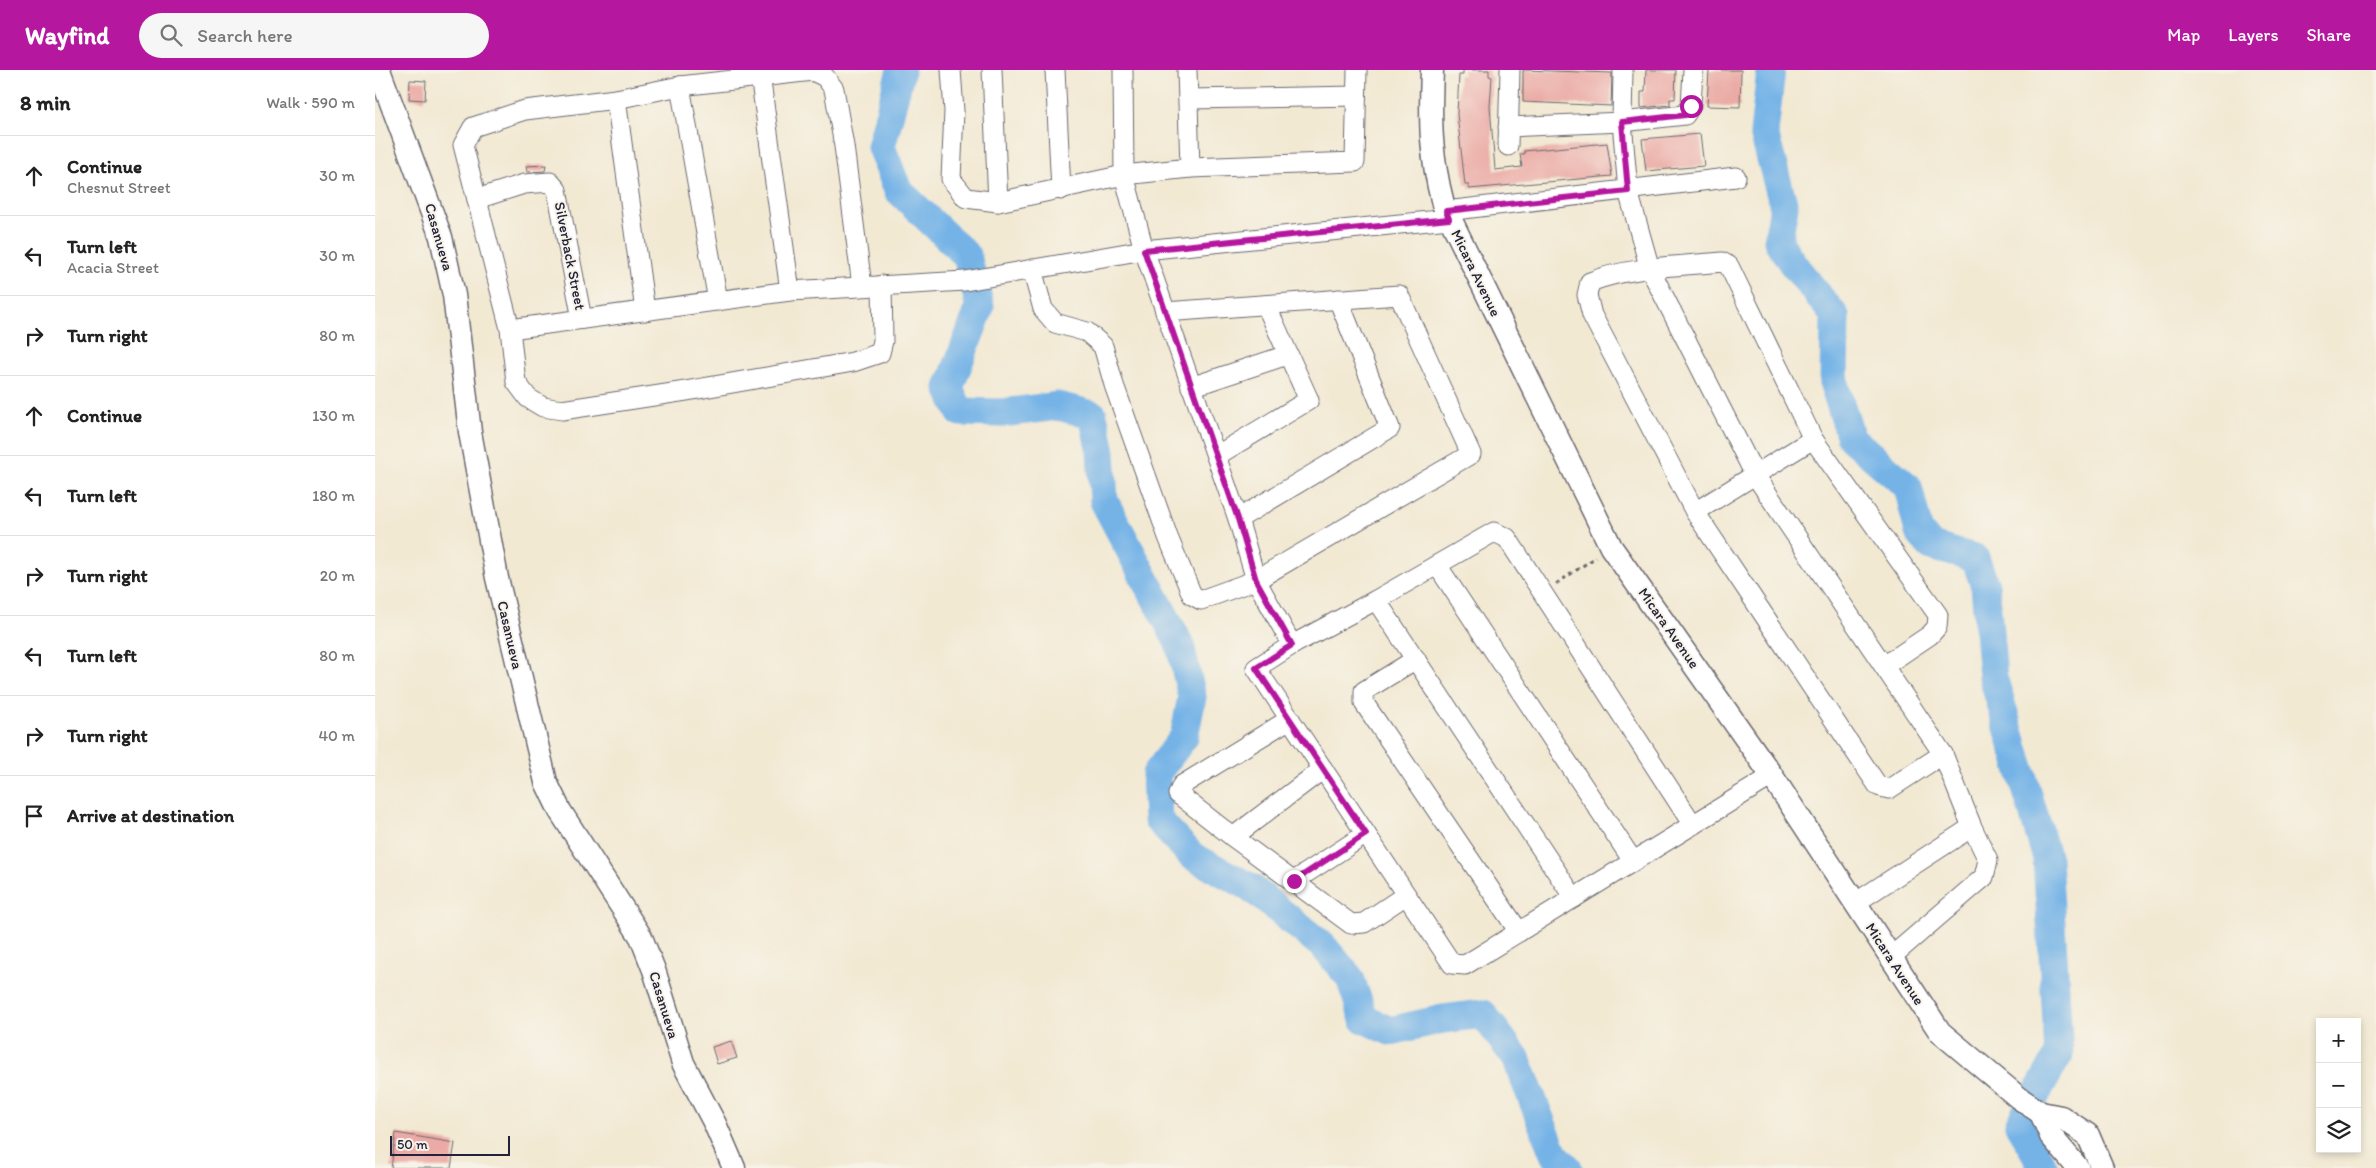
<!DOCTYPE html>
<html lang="en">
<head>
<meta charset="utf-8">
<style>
  :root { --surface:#fff; --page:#f6f6f6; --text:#222; --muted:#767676; --line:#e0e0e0; --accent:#b5179e }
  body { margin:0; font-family:Itim,sans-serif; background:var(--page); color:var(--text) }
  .controls { position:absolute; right:15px; bottom:15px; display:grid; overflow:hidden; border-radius:0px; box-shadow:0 2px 8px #0003 }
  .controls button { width:45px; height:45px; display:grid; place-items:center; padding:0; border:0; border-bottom:1px solid var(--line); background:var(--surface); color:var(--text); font:25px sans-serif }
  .scale { position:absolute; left:15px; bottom:12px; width:120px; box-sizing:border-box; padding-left:5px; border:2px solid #22223b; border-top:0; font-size:14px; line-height:18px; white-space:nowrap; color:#22223b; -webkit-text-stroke:4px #f7f3e8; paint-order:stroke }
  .stop { position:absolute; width:15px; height:15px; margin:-11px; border:4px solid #b5179e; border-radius:50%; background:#fff }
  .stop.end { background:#b5179e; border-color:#fff; box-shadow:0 1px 5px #0008 }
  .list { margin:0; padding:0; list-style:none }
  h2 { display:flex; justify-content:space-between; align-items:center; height:65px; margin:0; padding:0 20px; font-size:21px }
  h2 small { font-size:16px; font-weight:400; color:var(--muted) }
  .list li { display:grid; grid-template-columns:32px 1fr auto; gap:15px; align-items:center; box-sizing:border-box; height:80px; padding:0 20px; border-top:1px solid var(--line) }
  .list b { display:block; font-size:19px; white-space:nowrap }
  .list p { margin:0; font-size:16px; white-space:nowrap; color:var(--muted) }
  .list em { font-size:16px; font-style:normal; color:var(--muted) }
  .icon { flex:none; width:28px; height:28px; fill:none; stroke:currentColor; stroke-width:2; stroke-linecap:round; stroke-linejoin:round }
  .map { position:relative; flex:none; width:2001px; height:1098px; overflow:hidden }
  header { display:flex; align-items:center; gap:30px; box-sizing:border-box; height:70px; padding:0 25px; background:var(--accent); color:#fff }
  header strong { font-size:24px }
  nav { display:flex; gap:28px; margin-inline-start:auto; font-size:18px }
  .search { width:350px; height:45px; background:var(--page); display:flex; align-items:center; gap:12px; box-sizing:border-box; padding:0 18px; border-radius:28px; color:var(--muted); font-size:19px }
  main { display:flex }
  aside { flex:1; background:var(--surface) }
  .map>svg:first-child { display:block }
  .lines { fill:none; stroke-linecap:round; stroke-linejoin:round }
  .river { stroke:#74b3e7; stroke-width:29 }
  .building { fill:#ebaaa5 }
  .minor-casing { stroke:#6b6870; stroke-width:21 }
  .tertiary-casing { stroke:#6b6870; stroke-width:25 }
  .path { stroke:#6b6870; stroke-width:3; stroke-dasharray:4 4; stroke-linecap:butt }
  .minor { stroke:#fff; stroke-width:19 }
  .tertiary { stroke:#fff; stroke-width:22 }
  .route { stroke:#b5179e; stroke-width:6 }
  .labels { text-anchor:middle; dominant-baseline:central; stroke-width:4; stroke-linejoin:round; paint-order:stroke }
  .street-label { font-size:15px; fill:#22223b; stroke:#f7f3e8 }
</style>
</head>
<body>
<header>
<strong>Wayfind</strong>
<div class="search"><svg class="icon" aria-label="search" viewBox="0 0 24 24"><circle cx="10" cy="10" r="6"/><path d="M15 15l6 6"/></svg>Search here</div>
<nav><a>Map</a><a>Layers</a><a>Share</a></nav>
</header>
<main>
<aside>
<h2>8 min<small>Walk · 590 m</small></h2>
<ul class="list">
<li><svg class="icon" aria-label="ahead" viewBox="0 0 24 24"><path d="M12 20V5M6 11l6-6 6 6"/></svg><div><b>Continue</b><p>Chesnut Street</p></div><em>30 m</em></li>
<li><svg class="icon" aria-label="left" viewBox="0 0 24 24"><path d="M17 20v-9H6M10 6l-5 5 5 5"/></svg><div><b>Turn left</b><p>Acacia Street</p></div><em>30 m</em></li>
<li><svg class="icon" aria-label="right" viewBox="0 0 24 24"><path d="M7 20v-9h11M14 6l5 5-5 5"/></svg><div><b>Turn right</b></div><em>80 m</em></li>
<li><svg class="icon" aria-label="ahead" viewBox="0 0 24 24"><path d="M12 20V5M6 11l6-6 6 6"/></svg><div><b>Continue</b></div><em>130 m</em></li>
<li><svg class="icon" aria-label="left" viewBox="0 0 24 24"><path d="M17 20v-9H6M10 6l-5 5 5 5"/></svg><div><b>Turn left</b></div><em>180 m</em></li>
<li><svg class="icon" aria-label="right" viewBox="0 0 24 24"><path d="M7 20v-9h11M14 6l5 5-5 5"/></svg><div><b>Turn right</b></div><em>20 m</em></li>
<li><svg class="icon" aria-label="left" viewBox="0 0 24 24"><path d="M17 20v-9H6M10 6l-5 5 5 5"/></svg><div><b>Turn left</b></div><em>80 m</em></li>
<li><svg class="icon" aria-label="right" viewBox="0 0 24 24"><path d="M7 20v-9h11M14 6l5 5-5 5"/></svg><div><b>Turn right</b></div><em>40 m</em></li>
<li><svg class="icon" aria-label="arrive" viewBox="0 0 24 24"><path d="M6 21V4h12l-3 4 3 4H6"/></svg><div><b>Arrive at destination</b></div></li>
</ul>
</aside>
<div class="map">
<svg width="2001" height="1098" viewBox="0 0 2001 1098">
  <rect width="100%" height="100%" fill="#f7f3e8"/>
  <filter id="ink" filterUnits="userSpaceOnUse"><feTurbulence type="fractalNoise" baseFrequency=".02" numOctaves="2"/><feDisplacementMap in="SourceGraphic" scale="10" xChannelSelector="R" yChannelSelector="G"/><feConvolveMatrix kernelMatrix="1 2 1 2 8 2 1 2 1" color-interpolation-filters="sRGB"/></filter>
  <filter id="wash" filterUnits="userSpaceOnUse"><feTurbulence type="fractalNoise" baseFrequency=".0096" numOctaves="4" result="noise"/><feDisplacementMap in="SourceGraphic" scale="20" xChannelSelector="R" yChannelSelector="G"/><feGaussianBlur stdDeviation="1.12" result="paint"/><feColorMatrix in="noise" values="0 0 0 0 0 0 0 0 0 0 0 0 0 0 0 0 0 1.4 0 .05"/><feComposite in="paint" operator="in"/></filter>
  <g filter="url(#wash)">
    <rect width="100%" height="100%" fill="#f2e9d3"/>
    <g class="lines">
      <g class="river">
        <path d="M526 0 506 77 523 120 592 186 605 237 574 318 585 342 627 343 683 336 718 345 726 382 729 431 805 575 817 627 809 667 781 704 783 750 817 786 875 817 948 876 975 908 989 949 1015 961 1068 949 1108 944 1141 988 1179 1084 1193 1098"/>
        <path d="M1396 0 1389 63 1409 137 1403 171 1418 194 1460 246 1459 314 1476 368 1533 417 1544 462 1556 476 1600 488 1610 516 1618 607 1672 789 1684 984 1644 1055 1669 1098"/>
      </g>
    </g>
    <g id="blocks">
      <g class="building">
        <path d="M1088 0H1114V6L1117 7 1115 36 1120 100 1147 97 1145 84H1149V81L1232 73 1237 106 1094 119V115H1090L1082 44 1084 5H1088Z"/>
        <path d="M1148 0 1237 3 1236 36 1148 32Z"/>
        <path d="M1271 0H1301L1300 29H1295V35L1266 38V22H1270Z"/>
        <path d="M1334 0H1366L1365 37 1332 36Z"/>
        <path d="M35 10 51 11 50 30 34 29Z"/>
        <path d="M1325 64 1329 96 1271 101 1267 69Z"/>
        <path d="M171 95 170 101 152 102 151 96Z"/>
        <path d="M356 971 362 988 342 994 337 977Z"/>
        <path d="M21 1063 80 1073 76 1098H16Z"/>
      </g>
    </g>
  </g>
  <g filter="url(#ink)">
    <use href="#blocks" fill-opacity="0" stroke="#6b6870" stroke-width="1"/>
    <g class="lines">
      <defs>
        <g id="minor">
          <path d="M576 0 579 41 576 109 591 128 623 132 749 105 815 98 980 92 982 0"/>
          <path d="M617 0 623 132"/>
          <path d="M680 0 686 120"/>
          <path d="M748 0 749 105 769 180 863 449 881 510 917 575"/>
          <path d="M812 0 815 98"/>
          <path d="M1248 0 1247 52 1253 121 1275 199 1380 405 1568 684 1597 757 1480 833"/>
          <path d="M385 5 415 221"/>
          <path d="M305 16 343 231"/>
          <path d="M241 29 270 241"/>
          <path d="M813 29 981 26"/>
          <path d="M1133 57 1247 52 1310 45 1316 36 1318 0"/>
          <path d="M1133 76 1135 0"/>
          <path d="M102 129 149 114 175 112 182 120 207 249"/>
          <path d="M1071 141 1361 107"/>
          <path d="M657 199 668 239 680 253 712 262 728 276 739 315 793 467 817 525 826 530 881 510 1096 384 1024 225 790 242"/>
          <path d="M487 216 469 76 459 19 450 7 438 1 305 16 241 29 150 40 98 57 88 75 135 259 141 312 153 328 168 337 187 340 311 321 478 292 505 283 508 271 507 215"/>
          <path d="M135 259 415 221 590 211 769 180 1074 149"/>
          <path d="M816 317 912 285"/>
          <path d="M841 386 934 330 891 235"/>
          <path d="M1320 442 1438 369"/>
          <path d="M863 449 1015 358 963 229"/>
          <path d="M1062 495 1258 791"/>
          <path d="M1001 530 1199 828"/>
          <path d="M1041 589 989 621V633L1144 862"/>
          <path d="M1509 596 1555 565 1562 557 1563 545 1438 369 1354 196 1347 192C1307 196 1251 197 1215 212L1212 225 1217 245 1320 442 1503 716 1514 719 1568 684"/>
          <path d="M915 649 807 715 803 724 858 767 976 854 989 853 1031 825"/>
          <path d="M1318 755 1132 468 1119 462 1001 530 917 575 881 598 1077 894 1090 895C1193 832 1295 769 1397 706"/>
          <path d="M858 767 948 699"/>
          <path d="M919 811 991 764"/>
          <path d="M1516 887 1609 807 1613 790 1597 757"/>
        </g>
        <g id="tertiary">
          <path d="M4 0 66 167 79 225 95 362 122 508 171 712 185 741 266 867 279 900 308 993 340 1054 359 1098"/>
          <path d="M1057 0C1055 51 1055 84 1068 134L1236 477 1397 706 1565 962 1644 1028 1666 1043 1686 1047 1713 1065 1727 1098"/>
          <path d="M1666 1043 1676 1066 1703 1098"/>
        </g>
      </defs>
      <use href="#minor" class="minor-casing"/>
      <use href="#tertiary" class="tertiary-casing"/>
      <path class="path" d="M1181 514 1221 487"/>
      <use href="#minor" class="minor"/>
      <use href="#tertiary" class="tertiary"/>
    </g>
  </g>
  <g class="lines" filter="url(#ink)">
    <path class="route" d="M919 811 991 764 881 598 917 575 881 510 863 449 769 180 1074 149 1071 141 1253 121 1247 52 1310 45 1316 36"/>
  </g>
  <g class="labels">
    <g class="street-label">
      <text transform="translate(64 167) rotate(74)">Casanueva</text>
      <text transform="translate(195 186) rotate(79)">Silverback Street</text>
      <text transform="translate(1101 203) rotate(64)">Micara Avenue</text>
      <text transform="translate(1294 558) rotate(55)">Micara Avenue</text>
      <text transform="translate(135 565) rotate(77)">Casanueva</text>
      <text transform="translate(1520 894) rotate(57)">Micara Avenue</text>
      <text transform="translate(289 935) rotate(73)">Casanueva</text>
    </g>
  </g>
</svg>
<div class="controls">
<button>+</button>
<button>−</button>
<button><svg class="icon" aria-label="layers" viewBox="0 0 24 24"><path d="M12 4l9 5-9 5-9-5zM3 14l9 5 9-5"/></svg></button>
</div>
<div class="scale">50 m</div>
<div class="stop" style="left:1316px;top:36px"></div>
<div class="stop end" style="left:919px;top:811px"></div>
</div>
</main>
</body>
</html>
